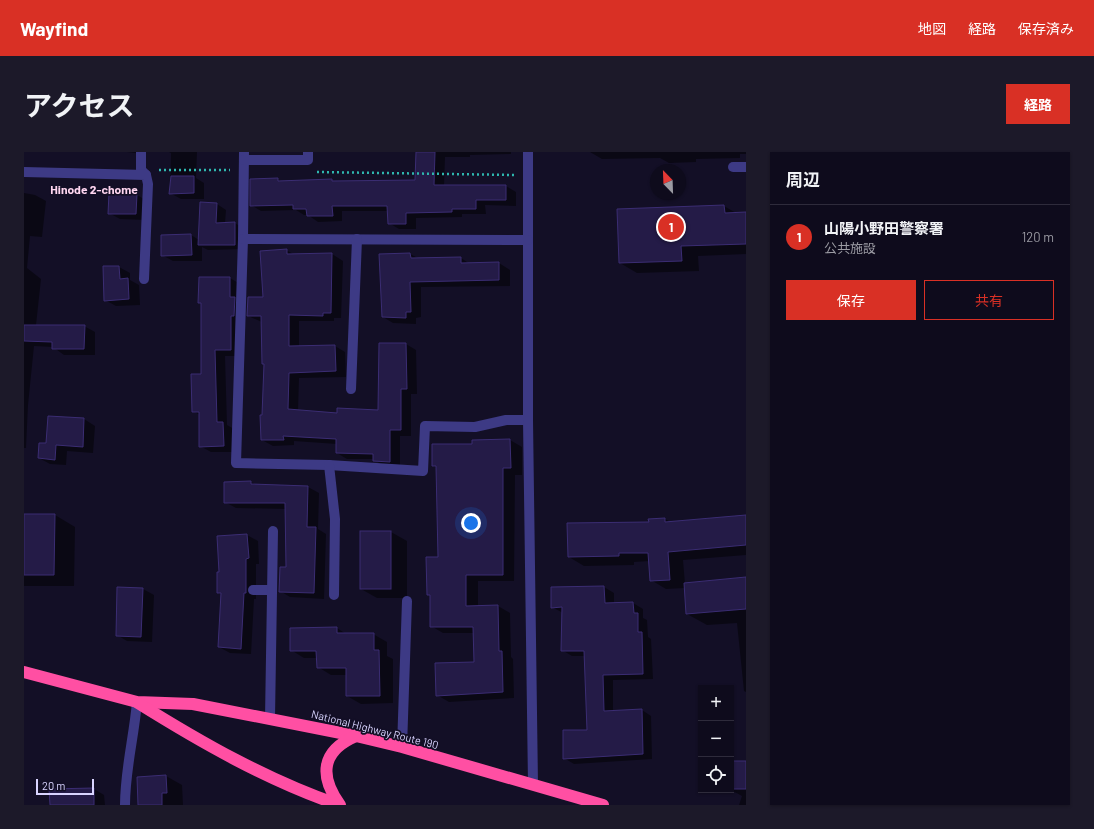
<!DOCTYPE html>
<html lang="ja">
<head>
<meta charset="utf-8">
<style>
  :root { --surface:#0e0b1c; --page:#1c1929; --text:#f1f3f6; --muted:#9b9ba3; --line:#2e2b3b; --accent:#d93025 }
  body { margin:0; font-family:Barlow,"Noto Sans JP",sans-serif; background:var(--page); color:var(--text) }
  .controls { position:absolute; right:12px; bottom:12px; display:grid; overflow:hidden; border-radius:0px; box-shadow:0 1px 3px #0004 }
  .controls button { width:36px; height:36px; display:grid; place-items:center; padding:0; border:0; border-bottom:1px solid var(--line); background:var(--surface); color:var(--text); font:20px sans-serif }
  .compass { position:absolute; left:626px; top:12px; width:36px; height:36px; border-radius:50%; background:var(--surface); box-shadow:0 1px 3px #0004; rotate:337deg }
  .scale { position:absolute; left:12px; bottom:10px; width:58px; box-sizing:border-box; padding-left:4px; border:2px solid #d9d4ff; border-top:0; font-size:11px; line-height:14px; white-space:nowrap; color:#d9d4ff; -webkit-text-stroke:3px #130f26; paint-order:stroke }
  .you { position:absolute; left:447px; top:371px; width:14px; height:14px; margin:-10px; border:3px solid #fff; border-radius:50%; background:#1a73e8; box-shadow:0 0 0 6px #1a73e833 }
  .badge { display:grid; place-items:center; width:26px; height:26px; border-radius:50%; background:var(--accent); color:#fff; font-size:13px; font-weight:700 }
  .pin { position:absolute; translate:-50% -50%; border:2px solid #fff; box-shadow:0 1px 4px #0006 }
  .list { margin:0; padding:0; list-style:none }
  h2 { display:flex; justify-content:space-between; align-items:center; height:52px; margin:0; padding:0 16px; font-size:17px }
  h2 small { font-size:13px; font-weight:400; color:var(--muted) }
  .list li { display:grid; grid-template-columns:26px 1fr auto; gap:12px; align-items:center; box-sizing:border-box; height:64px; padding:0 16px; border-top:1px solid var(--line) }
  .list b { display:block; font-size:15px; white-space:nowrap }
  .list p { margin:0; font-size:13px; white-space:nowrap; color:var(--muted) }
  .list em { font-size:13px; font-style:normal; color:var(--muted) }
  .actions { display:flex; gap:8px; padding:12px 16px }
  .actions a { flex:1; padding:9px 0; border:1px solid var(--accent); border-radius:0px; text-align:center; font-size:14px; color:var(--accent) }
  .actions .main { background:var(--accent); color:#fff }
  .icon { flex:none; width:22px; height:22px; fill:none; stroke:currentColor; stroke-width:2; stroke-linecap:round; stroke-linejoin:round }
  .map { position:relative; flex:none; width:722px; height:653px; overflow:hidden; border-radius:0px }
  header { display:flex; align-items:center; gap:24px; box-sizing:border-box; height:56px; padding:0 20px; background:var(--accent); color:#fff }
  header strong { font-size:19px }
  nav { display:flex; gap:22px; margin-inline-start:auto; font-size:14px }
  .intro { display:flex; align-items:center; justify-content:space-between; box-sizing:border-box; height:96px; padding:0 24px }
  h1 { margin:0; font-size:28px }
  .button { padding:10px 18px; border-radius:0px; background:var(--accent); color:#fff; font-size:14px; font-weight:700 }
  main { display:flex; gap:24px; padding:0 24px }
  aside { flex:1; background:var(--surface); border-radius:0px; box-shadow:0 1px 3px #0004 }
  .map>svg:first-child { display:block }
  .shadow { fill:#0007 }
  .building { fill:#241b47; stroke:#3b2d73 }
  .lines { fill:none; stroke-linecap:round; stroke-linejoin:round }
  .path { stroke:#2fb8b0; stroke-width:2.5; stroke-dasharray:2 3; stroke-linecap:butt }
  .street { stroke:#3d3a85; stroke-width:10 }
  .highway { stroke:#ff4fa3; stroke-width:12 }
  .labels { text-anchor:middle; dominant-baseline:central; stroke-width:3.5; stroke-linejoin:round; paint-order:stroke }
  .street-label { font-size:11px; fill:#d9d4ff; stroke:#130f26 }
  .neighbourhood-label { font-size:12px; font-weight:bold; fill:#ffd6f0; stroke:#130f26 }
</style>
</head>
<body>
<header>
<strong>Wayfind</strong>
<nav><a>地図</a><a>経路</a><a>保存済み</a></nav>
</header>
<div class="intro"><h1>アクセス</h1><a class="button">経路</a></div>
<main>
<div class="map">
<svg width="722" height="653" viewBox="0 0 722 653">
  <rect width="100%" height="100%" fill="#130f26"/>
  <g class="shadow">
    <path d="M103 0H119V2Z"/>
    <path d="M145 0H173L172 26 180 31V47H157L146 41 147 1Z"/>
    <path d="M394 0H487V2L446 3V5H421L420 34H482L492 40V54L461 53 462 62H438V65L392 66V77H375L365 71 364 59H318V69L294 70 284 63H280L272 58 237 59 227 53 254 27 258 30 307 28 311 30 392 29Z"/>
    <path d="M566 0H722V2H716V6L672 7V10L645 11 636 6 578 7Z"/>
    <path d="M0 41 11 43 22 49 18 85 6 84 3 116 17 127 12 173 60 174 71 180V203H40L29 195 10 194 4 253 2 296H0Z"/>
    <path d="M113 43 123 49 122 68 96 67 85 61Z"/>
    <path d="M177 51 193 52 202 58 201 71H211L220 77V97L184 98 178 95V109H149L138 103 167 83 175 88Z"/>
    <path d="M700 54 712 61H722V102L674 104 675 119 613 121 596 111Z"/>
    <path d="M262 98 271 103 308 102 319 109 317 166H310V169H275V195L311 194 321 200 322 225 275 226 274 259 314 262 355 259 382 192 392 198 393 242H387V284H376V316L360 315 350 307H323L313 301V292L270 289V293L249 294 238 288 241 212 238 170 224 164 240 146Z"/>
    <path d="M386 102 396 107 437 106 446 112 475 111 486 118V134L397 135V165L392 166V172L369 171 359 165 356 103Z"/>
    <path d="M95 115 106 121V128L115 133 116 153 92 154 81 148Z"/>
    <path d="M206 126 216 132 218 204H201L203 273 210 277V300H187L176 294V263L169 259 178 223V152L175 150Z"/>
    <path d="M25 265 60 267 71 274 69 301 43 299 42 313 26 312 15 306 23 292Z"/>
    <path d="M486 288 498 295V323H491L490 429H454V455L474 454 486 461 487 505 489 507 490 546 425 550 413 543 451 511 450 481H419L407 474V444L404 442 415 406 413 316 409 314 449 293V289Z"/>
    <path d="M227 330 233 333 284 335 295 341 294 377 302 382 300 447 266 445 256 439 263 416 262 357 212 356 201 350V331Z"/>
    <path d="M0 363H31L51 375 50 434H0Z"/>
    <path d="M722 364V403L659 408 661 432 722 426V540L720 539 713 471 683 473 663 462 661 436 642 437 627 428 626 409 610 410V413L560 414 545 405 641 367 647 370Z"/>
    <path d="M367 380 383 389V446H353L337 437Z"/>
    <path d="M223 383 234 389 235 412H232V447H230L227 502 206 501 195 495 198 443 194 441 196 421Z"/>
    <path d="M580 435 590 441V452L609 451 619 457V466L623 468 624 485 627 487 629 527 589 528V560L618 558 627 564 628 607 550 612 540 606 564 579 562 504H548L538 498 539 461 528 455Z"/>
    <path d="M119 437 130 443 128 490 103 489 93 483Z"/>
    <path d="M313 476 322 482H349L363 490V504L369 507V551L337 552 323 544V523H307L294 515 293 506H280L267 498Z"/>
    <path d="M707 610H722V653H715L718 644 707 638Z"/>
    <path d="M142 624 158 633 159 653H115L114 626Z"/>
    <path d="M70 637 80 643 81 653H27Z"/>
  </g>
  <g class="building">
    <path d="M392 0H411L410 33H482V48H452V57H428V60L382 61V72H364L363 54H308L309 64H283L282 57H269V53L226 54V27L254 26V29L308 27V29L391 28Z"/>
    <path d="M147 24H170V41L145 42Z"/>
    <path d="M85 41 113 42 112 62H84Z"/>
    <path d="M176 50 193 51 192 71 211 70V93H174Z"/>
    <path d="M700 53 701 61 722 60V92L657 94 658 109 595 111 593 57Z"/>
    <path d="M167 82 168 103 137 104V83Z"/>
    <path d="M263 97V102L308 101 307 161H299V164L265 163V194L311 193 312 219 265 221 264 257 313 261V256L354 258 355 191H382L383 237H377V278H366V310L349 309V302L312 301V287L259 284 260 288H237L236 263H238L240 212H238L237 164H223L224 145H239L236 99Z"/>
    <path d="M386 101 387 106 437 105V111L475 110V128L386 130 387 160H382V166L358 165 355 102Z"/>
    <path d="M79 114H95L96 127 104 126 105 147 80 149Z"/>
    <path d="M175 125H206V145H211L210 164H207V198H191L193 270H199L200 294 175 295V260H168L167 222H177V151H174Z"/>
    <path d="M0 173H61L60 197H28V190L0 189Z"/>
    <path d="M24 264 60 266 59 295 32 293 31 308 14 306 15 291H22Z"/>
    <path d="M486 287 487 316H479V423H442V454L474 453 475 499H478L479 540 412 544 411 511 450 510 449 475H406V443H403L402 405H414L412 314H408V292H448V288Z"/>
    <path d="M227 329V332L284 334 283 375H292L290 441 255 440 256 415H262L261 351H200V330Z"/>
    <path d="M0 362H31L30 423H0Z"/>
    <path d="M722 363V393L644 400 646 428 626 429 624 401H595V404L544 405 543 371 625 370 624 367 641 366V370Z"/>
    <rect x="336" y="379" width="31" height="58"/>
    <path d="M223 382 225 406 222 407V441H220L217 497 194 495 197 441H193V420H195L193 384Z"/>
    <path d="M722 425V457L662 462 660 431Z"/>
    <path d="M580 434 581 451 609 450 610 461H614V480H618L619 522 579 523 580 559 618 557 619 602 539 607V578H563L560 499H537L538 455 527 456V435Z"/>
    <path d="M93 435 119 436 117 485 92 484Z"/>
    <path d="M313 475V481H350V498H355L356 544H322V516H293L292 499H266V476Z"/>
    <rect x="707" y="609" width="15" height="28"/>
    <path d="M142 623 143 641H138V653H114L113 625Z"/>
    <path d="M70 636V653H26L25 637Z"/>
  </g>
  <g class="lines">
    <g class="path">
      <path d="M135 18H206"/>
      <path d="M293 20 490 23"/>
    </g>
    <g class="street">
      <path d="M117 0V18L122 23"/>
      <path d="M220 0 219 87 212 311 305 313 399 319 401 274 451 275 482 268H504"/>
      <path d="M504 0V268L509 633"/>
      <path d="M220 8H284V0"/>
      <path d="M709 15H722"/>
      <path d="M0 20 122 23 124 32 120 127"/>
      <path d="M219 87 504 88"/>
      <path d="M327 237 333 87"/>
      <path d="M305 313 311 367 310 443"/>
      <path d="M229 438H248"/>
      <path d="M246 566 249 379"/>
      <path d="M378 595 383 449"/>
      <path d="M101 653C101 618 110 585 113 550"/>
    </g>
    <g class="highway">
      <path d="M0 520 113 550 169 552 332 584 378 595 579 653"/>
      <path d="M114 551C178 591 243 628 315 653"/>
      <path d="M316 653C295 624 297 599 332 584"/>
    </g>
  </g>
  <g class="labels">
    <g class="street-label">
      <text transform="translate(351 577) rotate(14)">National Highway Route 190</text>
    </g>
    <g class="neighbourhood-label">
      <text x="70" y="37">Hinode 2-chome</text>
    </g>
  </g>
</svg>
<div class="controls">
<button>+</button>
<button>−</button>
<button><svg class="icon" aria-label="locate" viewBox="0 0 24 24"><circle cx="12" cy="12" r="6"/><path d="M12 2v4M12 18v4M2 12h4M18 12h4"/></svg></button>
</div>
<svg class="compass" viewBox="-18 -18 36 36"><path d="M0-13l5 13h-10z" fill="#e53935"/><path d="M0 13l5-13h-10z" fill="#9b9ba3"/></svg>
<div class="scale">20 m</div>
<div class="you"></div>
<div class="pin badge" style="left:647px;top:75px">1</div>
</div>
<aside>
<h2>周辺<small></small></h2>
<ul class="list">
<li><span class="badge">1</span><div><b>山陽小野田警察署</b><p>公共施設</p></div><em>120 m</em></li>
</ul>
<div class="actions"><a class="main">保存</a><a>共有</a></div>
</aside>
</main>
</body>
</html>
